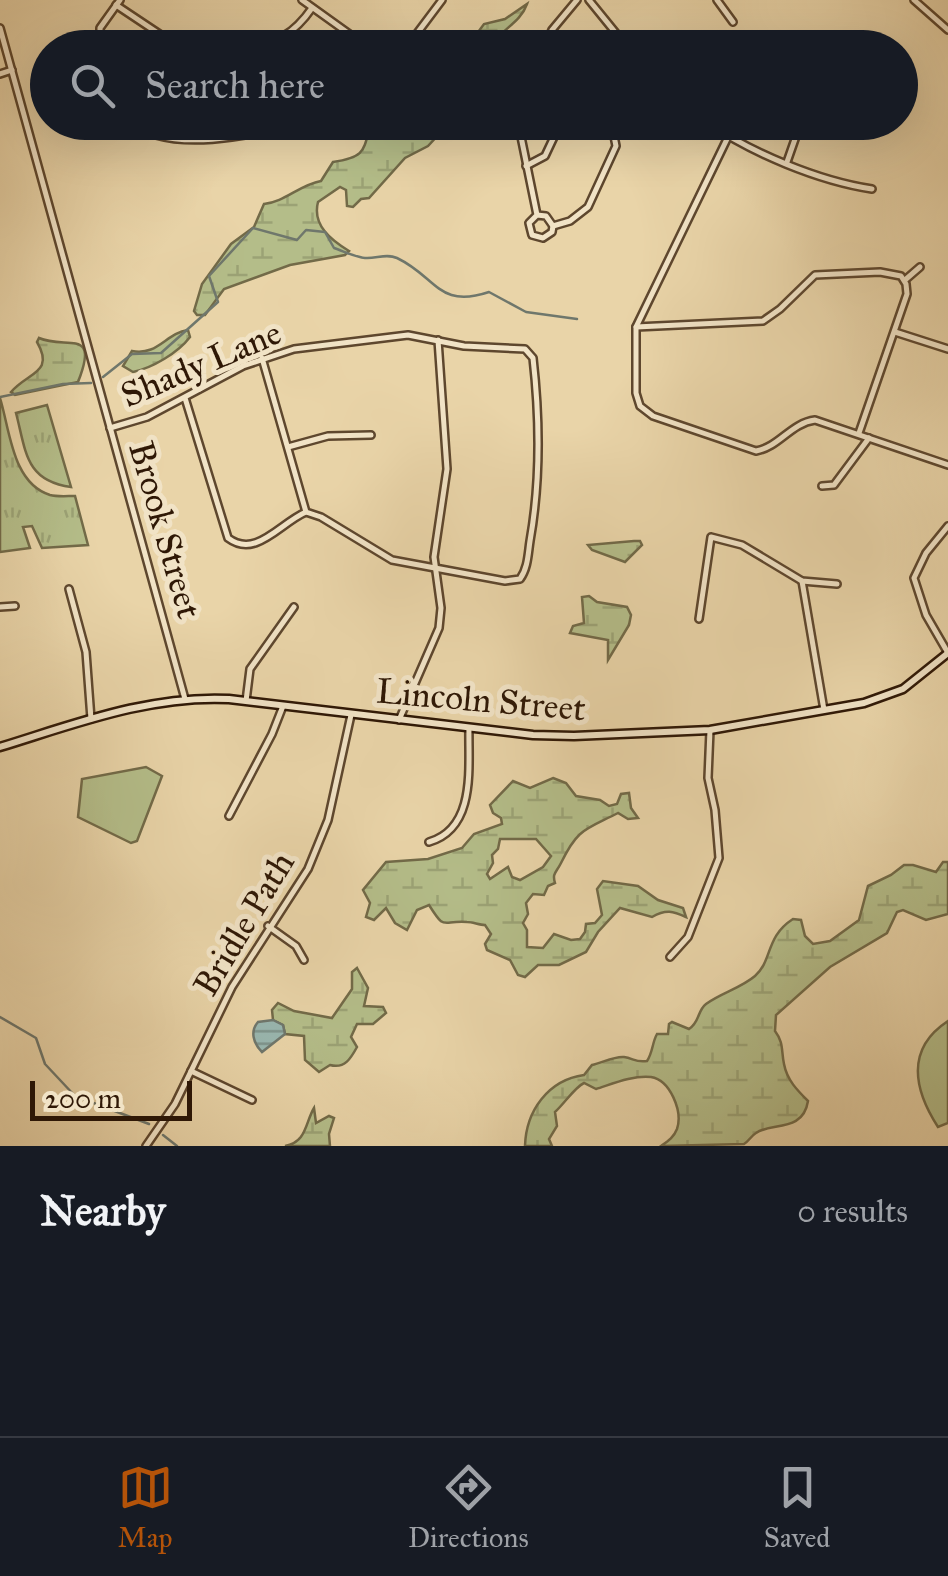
<!DOCTYPE html>
<html lang="en">
<head>
<meta charset="utf-8">
<style>
  :root { --surface:#171b24; --page:#242831; --text:#f1f3f6; --muted:#9ea1a6; --line:#363941; --accent:#b45309 }
  body { margin:0; font-family:"IM FELL Great Primer",serif; background:var(--page); color:var(--text) }
  .scale { position:absolute; left:30px; bottom:25px; width:162px; box-sizing:border-box; padding-left:10px; border:5px solid #2f1806; border-top:0; font-size:28px; line-height:35px; white-space:nowrap; color:#2f1806; -webkit-text-stroke:8px #f1e3c6; paint-order:stroke }
  .list { margin:0; padding:0; list-style:none }
  h2 { display:flex; justify-content:space-between; align-items:center; height:130px; margin:0; padding:0 40px; font-size:42px }
  h2 small { font-size:32px; font-weight:400; color:var(--muted) }
  .icon { flex:none; width:55px; height:55px; fill:none; stroke:currentColor; stroke-width:2; stroke-linecap:round; stroke-linejoin:round }
  .map { position:relative; flex:none; width:948px; height:1146px; overflow:hidden }
  .search { position:absolute; background:var(--surface); box-shadow:0 10px 40px #0002; left:30px; right:30px; top:30px; height:110px; display:flex; align-items:center; gap:25px; box-sizing:border-box; padding:0 35px; border-radius:55px; color:var(--muted); font-size:38px }
  .sheet { height:290px; background:var(--surface) }
  nav { display:flex; justify-content:space-around; align-items:center; box-sizing:border-box; height:140px; border-top:2px solid var(--line); background:var(--surface); font-size:28px; color:var(--muted) }
  nav a { display:grid; justify-items:center; gap:5px }
  nav .on { color:var(--accent) }
  .map>svg:first-child { display:block }
  .wetland { fill:url(#wetland-marsh); stroke:#726a48; stroke-width:2.5; fill-rule:evenodd }
  .park { fill:url(#park-tufts); stroke:#726a48; stroke-width:2.5 }
  .pitch { fill:#b4bd89; stroke:#726a48; stroke-width:2.5 }
  .water { fill:url(#water-rules); stroke:#6f776c; stroke-width:2.5 }
  .lines { fill:none; stroke-linecap:round; stroke-linejoin:round }
  .stream { stroke:#6f776c; stroke-width:2.5 }
  .minor-casing { stroke:#5e472e; stroke-width:10 }
  .secondary-casing { stroke:#2f1806; stroke-width:11 }
  .minor { stroke:#f1e3c6; stroke-width:5 }
  .secondary { stroke:#f1e3c6; stroke-width:6 }
  .labels { text-anchor:middle; dominant-baseline:central; stroke-width:10; stroke-linejoin:round; paint-order:stroke }
  .street-label { font-size:35px; fill:#2f1806; stroke:#f1e3c6 }
</style>
</head>
<body>
<div class="map">
<svg width="948" height="1146" viewBox="0 0 948 1146">
  <defs>
    <pattern id="wetland-marsh" width="20" height="14" patternUnits="userSpaceOnUse" patternTransform="scale(2.5)"><rect width="20" height="14" fill="#b4bd89"/><path d="M1 5h8M5 5V1M11 12h8M15 12V8" fill="none" stroke="#9ba275"/></pattern>
    <pattern id="park-tufts" width="24" height="20" patternUnits="userSpaceOnUse" patternTransform="scale(2.5)"><rect width="24" height="20" fill="#b4bd89"/><path d="M3 7l-1-3M5 7V3M7 7l1-3M15 17l-1-3M17 17v-4M19 17l1-3" fill="none" stroke="#9ba275"/></pattern>
    <pattern id="water-rules" width="6" height="5" patternUnits="userSpaceOnUse" patternTransform="scale(2.5)"><rect width="6" height="5" fill="#99b7b0"/><path d="M0 2.5h6" fill="none" stroke="#7d948d"/></pattern>
  </defs>
  <rect width="100%" height="100%" fill="#e9d4a8"/>
  <filter id="stains"><feTurbulence type="fractalNoise" baseFrequency=".002" numOctaves="4"/><feColorMatrix values="0 0 0 0 .2 0 0 0 0 .09 0 0 0 0 .02 0 0 0 .5 -.17"/></filter>
  <radialGradient id="worn" r=".72"><stop offset=".6" stop-color="#630" stop-opacity="0"/><stop offset="1" stop-color="#630" stop-opacity=".3"/></radialGradient>
  <g class="wetland">
    <path d="M527 4C520 24 499 30 491 47H467L484 24 505 19Z"/>
    <path d="M371 123H443L439 134 428 146 405 158 369 198 361 199 353 207 347 206 346 190 340 187 318 202C312 225 331 240 349 251L345 255 290 265 224 289 205 315H197L194 311 202 284 231 244 254 227 264 204C285 202 299 185 321 181L333 162C366 157 363 151 371 123Z"/>
    <path d="M188 330 190 337C178 353 152 368 133 372L123 366 132 351C158 356 166 333 188 330Z"/>
    <path d="M39 338C66 350 100 327 78 382L15 395 11 392C28 372 55 373 37 342Z"/>
    <path d="M634 541H640L642 545 625 562 592 550 588 545Z"/>
    <path d="M589 596 597 602 627 607 631 615 629 625 608 660V640L570 633 573 626 584 623 582 597Z"/>
    <path d="M553 778 566 783 576 796 600 800 609 806 617 804 621 794 629 793 631 808 638 818 628 819 618 813C585 830 578 828 561 863 556 873 552 873 555 883L548 886 544 895 533 894 526 903 528 914 523 923 527 930V947L543 948 554 934 571 940 580 939 585 932 586 924 595 923 602 915 597 889 603 881 638 886 658 900 683 908 686 917C673 911 666 909 652 917L620 908 598 932 586 952 559 965H538L525 977 518 975 510 960 487 950 485 944 491 934 485 925C479 925 473 922 467 922 441 920 446 932 429 905L417 910 407 930 395 923 386 908 374 920 366 917 370 903 363 890 386 862 428 859 462 848 474 834 502 824 501 818 493 813 490 805 513 781 530 788ZM500 839H536L551 856 543 867 520 880 512 877 508 867 490 879 487 874 493 863 492 855 498 849Z"/>
    <path d="M943 862H948V914L926 920 903 910 897 912 887 933 830 967 776 1015 775 1031C784 1043 781 1050 784 1064 787 1080 797 1090 808 1101 803 1133 771 1122 756 1133 751 1136 749 1141 744 1144L661 1146C668 1141 674 1137 677 1129 683 1111 670 1080 651 1077 633 1075 612 1084 596 1089L584 1083C575 1087 564 1104 555 1112L557 1126 549 1139 552 1146H525C526 1111 548 1080 584 1075L592 1065C602 1063 614 1056 624 1057 633 1058 636 1063 647 1061 653 1052 652 1043 657 1034H668L669 1024 672 1022 689 1029C700 1022 697 1011 706 1004 721 993 741 988 755 976 773 960 765 937 793 919L801 920 805 936 813 944 830 941 859 920 868 886 891 875 904 865H913L936 872Z"/>
    <path d="M357 968 368 988 364 1006 383 1007 386 1013 373 1024H357L351 1037 357 1047C351 1058 345 1069 330 1065L319 1072 305 1060 304 1036 285 1034 283 1025 273 1020 272 1010 278 1003 294 1011 332 1018 352 989V972Z"/>
    <path d="M314 1108 316 1123 329 1116 334 1118 329 1134 330 1146H285C307 1142 305 1123 314 1108Z"/>
  </g>
  <g class="park">
    <path d="M0 398C10 430 12 483 50 495 57 497 67 496 75 496L88 545 42 548 32 526 23 527 30 548 0 552Z"/>
    <path d="M47 405 71 487C25 481 26 451 16 413Z"/>
  </g>
  <g class="pitch">
    <path d="M146 767 162 776 137 841 131 843 78 817 82 779Z"/>
    <path d="M948 1021V1123L938 1127C914 1090 905 1049 948 1021Z"/>
  </g>
  <path class="water" d="M273 1020 283 1025 285 1034 262 1052C253 1043 250 1031 258 1022Z"/>
  <g class="lines">
    <g class="stream">
      <path d="M103 377 132 354 161 353 218 302 209 276 253 228 297 240 306 230 325 232 334 248C343 251 355 257 365 258 376 259 386 253 397 258 437 277 438 309 489 292L526 312 577 319"/>
      <path d="M0 397 63 384 91 383"/>
      <path d="M0 1017 36 1038 45 1064 75 1096 149 1124"/>
      <path d="M163 1135 177 1146"/>
    </g>
    <defs>
      <g id="minor">
        <path d="M302 0 369 48"/>
        <path d="M589 0 628 48"/>
        <path d="M717 0 733 22"/>
        <path d="M914 0 948 30"/>
        <path d="M116 5 161 35 196 48"/>
        <path d="M0 28 185 699"/>
        <path d="M100 48V28L120 0"/>
        <path d="M246 48C277 43 294 34 312 8"/>
        <path d="M406 48 442 0"/>
        <path d="M544 48 552 30 577 0"/>
        <path d="M0 74 12 70"/>
        <path d="M131 122C170 156 261 133 309 122"/>
        <path d="M518 122 537 215 529 223 532 235 543 238 552 232 553 226 546 216 537 215"/>
        <path d="M707 122C751 153 819 181 872 189"/>
        <path d="M728 137 636 327V393L640 406 653 416 756 451C779 447 791 423 815 420L948 465"/>
        <path d="M787 162 801 122"/>
        <path d="M526 166 545 156 561 122"/>
        <path d="M553 226 570 221 588 207 616 146 613 131 606 122"/>
        <path d="M905 280 920 267"/>
        <path d="M636 327 763 321 780 309 815 275 880 272 901 276 906 284 907 294 859 433"/>
        <path d="M895 332 948 349"/>
        <path d="M185 398 228 538C256 559 280 523 306 512"/>
        <path d="M110 428 147 417 243 366 294 349 408 335 464 346 525 349 533 358C540 420 541 479 530 541 528 554 528 568 520 579L505 581 392 560 321 517 306 512 262 358"/>
        <path d="M288 447 328 436 371 435"/>
        <path d="M822 486 834 485 869 438"/>
        <path d="M802 581 824 710"/>
        <path d="M69 589 86 652 91 719"/>
        <path d="M0 607 15 606"/>
        <path d="M699 619 711 537 742 545 802 581 837 584"/>
        <path d="M948 653 926 615 914 578 926 553 948 526"/>
        <path d="M246 701 250 669 294 607"/>
        <path d="M399 720 439 628 441 608 434 557 447 469 438 340"/>
        <path d="M229 816 272 734 283 706"/>
        <path d="M429 842C477 828 468 766 469 728"/>
        <path d="M268 926 296 946 304 960"/>
        <path d="M670 957 688 937 719 858 715 810 708 778 710 730"/>
        <path d="M191 1071 252 1100"/>
        <path d="M146 1146 175 1104 232 987 308 869 328 820 351 715"/>
      </g>
      <path id="secondary" d="M0 747C75 724 149 695 229 699L533 735 574 736 710 730 864 703 903 689 948 653"/>
    </defs>
    <use href="#minor" class="minor-casing"/>
    <use href="#secondary" class="secondary-casing"/>
    <use href="#minor" class="minor"/>
    <use href="#secondary" class="secondary"/>
  </g>
  <g class="labels">
    <g class="street-label">
      <text transform="translate(201 364) rotate(-23)">Shady Lane</text>
      <text transform="translate(165 530) rotate(74)">Brook Street</text>
      <text transform="translate(481 700) rotate(5)">Lincoln Street</text>
      <text transform="translate(244 924) rotate(-59)">Bridle Path</text>
    </g>
  </g>
  <rect width="100%" height="100%" filter="url(#stains)"/>
  <rect width="100%" height="100%" fill="url(#worn)"/>
</svg>
<div class="scale">200 m</div>
<div class="search"><svg class="icon" aria-label="search" viewBox="0 0 24 24"><circle cx="10" cy="10" r="6"/><path d="M15 15l6 6"/></svg>Search here</div>
</div>
<section class="sheet">
<h2>Nearby<small>0 results</small></h2>
<ul class="list">
</ul>
</section>
<nav>
<a class="on"><svg class="icon" aria-label="map" viewBox="0 0 24 24"><path d="M3 6l6-2 6 2 6-2v14l-6 2-6-2-6 2zM9 4v14M15 6v14"/></svg>Map</a>
<a><svg class="icon" aria-label="directions" viewBox="0 0 24 24"><path d="M12 3l9 9-9 9-9-9zM9 14v-3h6M13 9l2 2-2 2"/></svg>Directions</a>
<a><svg class="icon" aria-label="saved" viewBox="0 0 24 24"><path d="M7 4h10v16l-5-4-5 4z"/></svg>Saved</a>
</nav>
</body>
</html>
